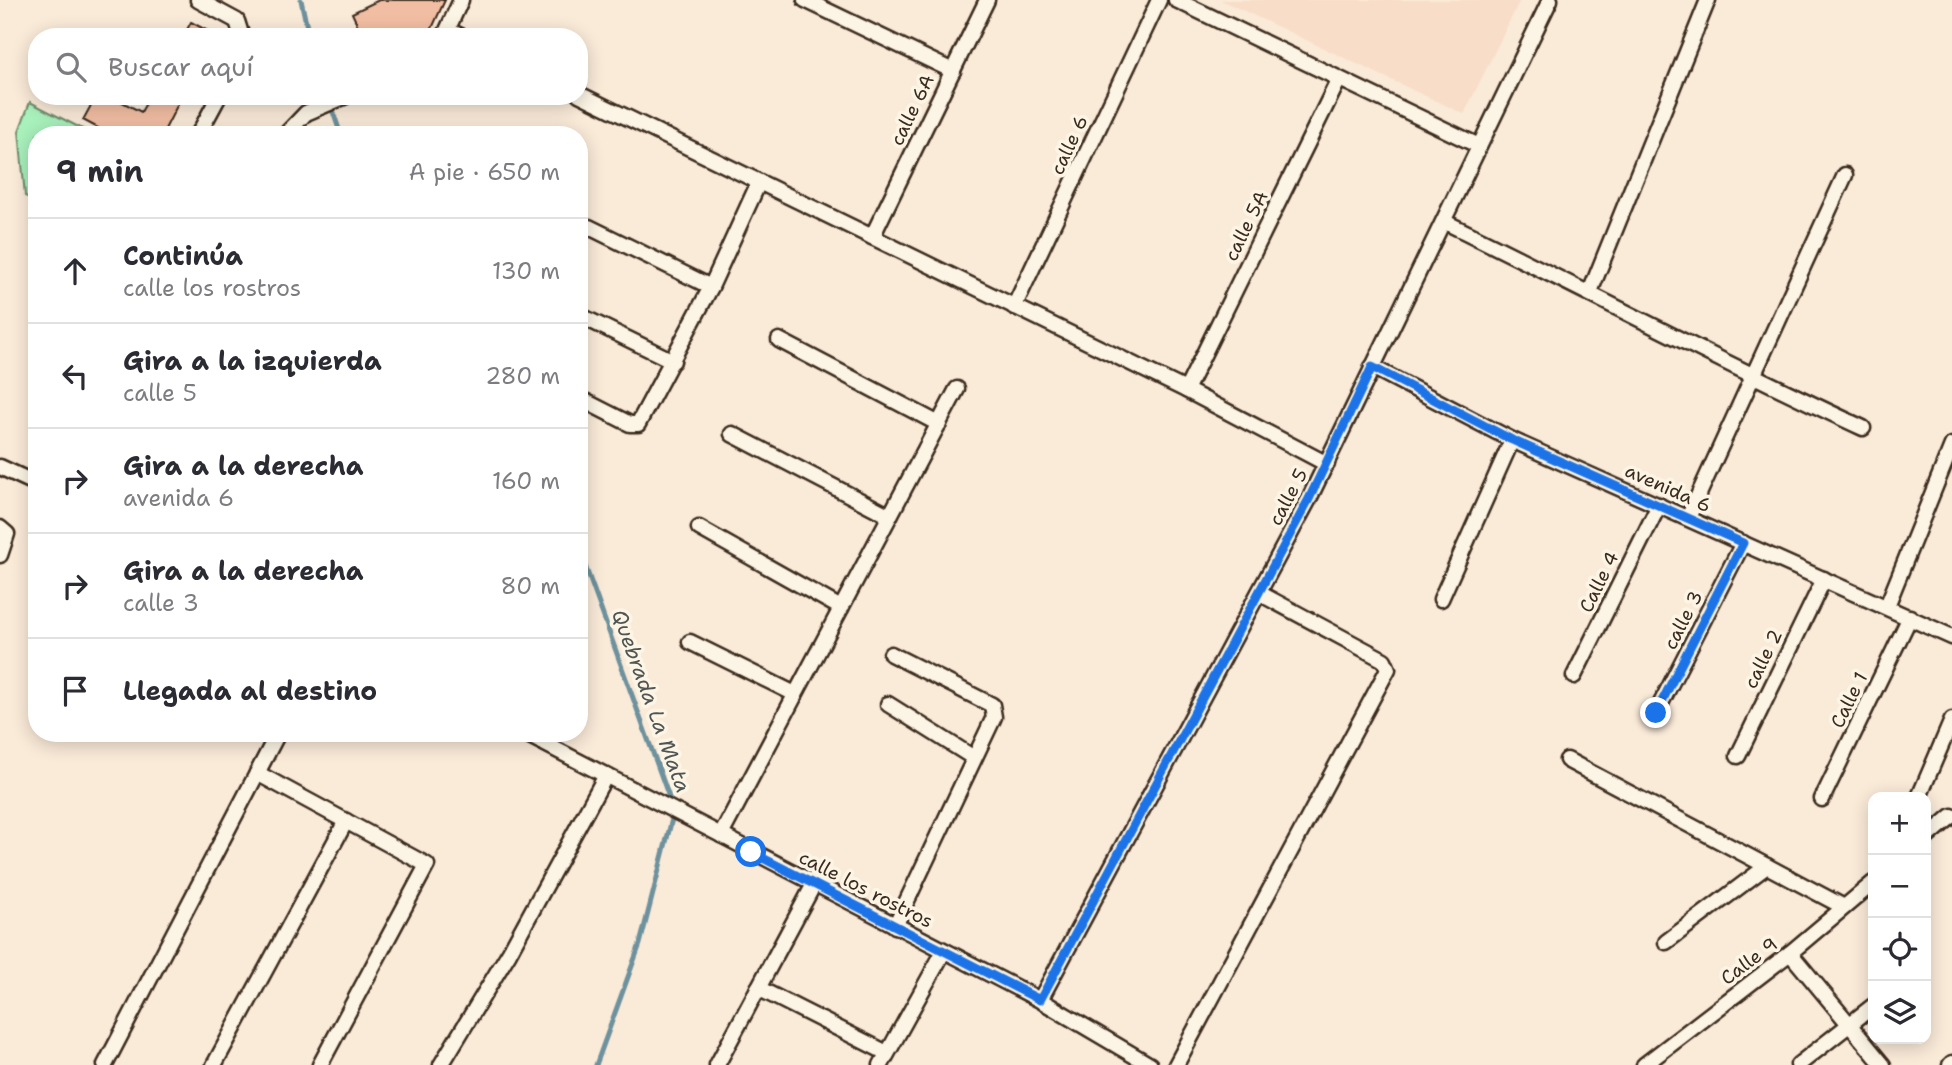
<!DOCTYPE html>
<html lang="es">
<head>
<meta charset="utf-8">
<style>
  :root { --surface:#fff; --page:#f2f2f3; --text:#2b2b33; --muted:#7c7c81; --line:#e1e1e2 }
  body { margin:0; font-family:"Shantell Sans",sans-serif; background:var(--page); color:var(--text) }
  .controls { position:absolute; right:21px; bottom:21px; display:grid; overflow:hidden; border-radius:14px; box-shadow:0 4px 18px #0003 }
  .controls button { width:63px; height:63px; display:grid; place-items:center; padding:0; border:0; border-bottom:2px solid var(--line); background:var(--surface); color:var(--text); font:35px sans-serif }
  .stop { position:absolute; width:21px; height:21px; margin:-16px; border:5px solid #1a73e8; border-radius:50%; background:#fff }
  .stop.end { background:#1a73e8; border-color:#fff; box-shadow:0 2px 7px #0008 }
  .list { margin:0; padding:0; list-style:none }
  h2 { display:flex; justify-content:space-between; align-items:center; height:91px; margin:0; padding:0 28px; font-size:30px }
  h2 small { font-size:23px; font-weight:400; color:var(--muted) }
  .list li { display:grid; grid-template-columns:46px 1fr auto; gap:21px; align-items:center; box-sizing:border-box; height:105px; padding:0 28px; border-top:2px solid var(--line) }
  .list b { display:block; font-size:26px; white-space:nowrap }
  .list p { margin:0; font-size:23px; white-space:nowrap; color:var(--muted) }
  .list em { font-size:23px; font-style:normal; color:var(--muted) }
  .icon { flex:none; width:38px; height:38px; fill:none; stroke:currentColor; stroke-width:2; stroke-linecap:round; stroke-linejoin:round }
  .map { position:relative; flex:none; width:1952px; height:1065px; overflow:hidden }
  .search { position:absolute; background:var(--surface); box-shadow:0 4px 18px #0003; left:28px; top:28px; width:560px; height:77px; display:flex; align-items:center; gap:18px; box-sizing:border-box; padding:0 24px; border-radius:28px; color:var(--muted); font-size:26px }
  .panel { position:absolute; background:var(--surface); box-shadow:0 4px 18px #0003; left:28px; top:126px; width:560px; height:616px; border-radius:28px }
  .map>svg:first-child { display:block }
  .built { fill:#f8ddc8 }
  .green { fill:#a8f0bc; stroke:#728d6d; stroke-width:2 }
  .lines { fill:none; stroke-linecap:round; stroke-linejoin:round }
  .stream { stroke:#6d919d; stroke-width:5 }
  .building { fill:#f2bea3; stroke:#3b2a1e; stroke-width:2 }
  .street-casing { stroke:#3b2a1e; stroke-width:19 }
  .street { stroke:#fcf5e5; stroke-width:14 }
  .route { stroke:#1a73e8; stroke-width:9 }
  .labels { text-anchor:middle; dominant-baseline:central; stroke-width:7; stroke-linejoin:round; paint-order:stroke }
  .street-label { font-size:19px; fill:#3b2a1e; stroke:#fcf5e5 }
  .water-label { font-size:21px; font-style:italic; fill:#505553; stroke:#fcf5e5 }
</style>
</head>
<body>
<div class="map">
<svg width="1952" height="1065" viewBox="0 0 1952 1065">
  <rect width="100%" height="100%" fill="#faead8"/>
  <filter id="ink" filterUnits="userSpaceOnUse"><feTurbulence type="fractalNoise" baseFrequency=".0143" numOctaves="2"/><feDisplacementMap in="SourceGraphic" scale="14" xChannelSelector="R" yChannelSelector="G"/><feConvolveMatrix kernelMatrix="1 2 1 2 8 2 1 2 1" color-interpolation-filters="sRGB"/></filter>
  <g filter="url(#ink)">
    <path class="built" d="M1221 0H1520L1464 114Z"/>
    <path class="green" d="M30 102 94 135H37V201L25 196 19 131Z"/>
    <g class="lines">
      <g class="stream">
        <path d="M301 0 309 37"/>
        <path d="M330 103 341 135"/>
        <path d="M579 549 674 811 640 944 596 1065"/>
      </g>
    </g>
    <g class="building">
      <path d="M379 0H445L428 37H363L352 13Z"/>
      <path d="M191 22 219 37H183Z"/>
      <path d="M96 96H111L141 112 150 96H182L162 135H111L83 120Z"/>
    </g>
    <g class="lines">
      <defs>
        <g id="street">
          <path d="M198 0 237 21 242 37"/>
          <path d="M805 0 953 71"/>
          <path d="M1176 0 1479 146"/>
          <path d="M448 30 463 37"/>
          <path d="M444 37 461 0"/>
          <path d="M579 94 1186 390 1327 464"/>
          <path d="M198 135 219 96"/>
          <path d="M285 135 306 113 346 96"/>
          <path d="M1445 222C1585 290 1722 363 1863 428"/>
          <path d="M589 227 711 287"/>
          <path d="M872 237 987 0"/>
          <path d="M1590 292 1708 0"/>
          <path d="M1014 307 1159 0"/>
          <path d="M579 315 673 361"/>
          <path d="M779 340 939 424"/>
          <path d="M1372 367 1512 440 1952 637"/>
          <path d="M1186 390 1339 79"/>
          <path d="M579 398 630 424H638L711 287 759 182"/>
          <path d="M732 434 890 516"/>
          <path d="M0 467 37 484"/>
          <path d="M1688 518 1845 175"/>
          <path d="M0 528 7 534 0 555"/>
          <path d="M699 528 841 608"/>
          <path d="M1441 599 1512 440"/>
          <path d="M1887 606 1952 445"/>
          <path d="M690 642 795 694"/>
          <path d="M891 654 992 705 994 717 895 926"/>
          <path d="M1574 676 1659 505"/>
          <path d="M888 704 974 758"/>
          <path d="M1656 713 1743 543"/>
          <path d="M524 733 1040 1000 1150 1065"/>
          <path d="M1738 756 1824 579"/>
          <path d="M1567 760 1844 907"/>
          <path d="M257 773 427 865 320 1065"/>
          <path d="M1919 797 1952 720"/>
          <path d="M1822 799 1910 617"/>
          <path d="M721 835 957 389"/>
          <path d="M1926 838 1952 816"/>
          <path d="M1666 942 1767 866"/>
          <path d="M1790 953 1883 1065"/>
          <path d="M758 988 887 1053"/>
          <path d="M1040 1000 1309 499 1550 0"/>
          <path d="M105 1065 278 733"/>
          <path d="M214 1065 346 821"/>
          <path d="M441 1065 509 953 605 777"/>
          <path d="M717 1065 814 884"/>
          <path d="M881 1065 944 951"/>
          <path d="M1176 1065 1388 669 1384 660 1259 593"/>
          <path d="M1644 1065 1790 953 1873 883"/>
          <path d="M1798 1065 1873 1006"/>
          <path d="M1950 1065 1952 1063"/>
        </g>
      </defs>
      <use href="#street" class="street-casing"/>
      <use href="#street" class="street"/>
    </g>
  </g>
  <g class="lines" filter="url(#ink)">
    <path class="route" d="M751 852 1040 1000 1309 499 1372 367 1512 440 1743 543 1656 713"/>
  </g>
  <g class="labels">
    <g class="street-label">
      <text transform="translate(912 110) rotate(-64)">calle 6A</text>
      <text transform="translate(1069 145) rotate(-65)">calle 6</text>
      <text transform="translate(1246 226) rotate(-64)">calle 5A</text>
      <text transform="translate(1668 488) rotate(24)">avenida 6</text>
      <text transform="translate(1288 497) rotate(-62)">calle 5</text>
      <text transform="translate(1599 582) rotate(-64)">Calle 4</text>
      <text transform="translate(1683 620) rotate(-63)">calle 3</text>
      <text transform="translate(1763 659) rotate(-64)">calle 2</text>
      <text transform="translate(1849 700) rotate(-64)">Calle 1</text>
      <text transform="translate(866 889) rotate(27)">calle los rostros</text>
      <text transform="translate(1749 961) rotate(-37)">Calle 9</text>
    </g>
    <g class="water-label">
      <text transform="translate(651 701) rotate(70)">Quebrada La Mata</text>
    </g>
  </g>
</svg>
<div class="controls">
<button>+</button>
<button>−</button>
<button><svg class="icon" aria-label="locate" viewBox="0 0 24 24"><circle cx="12" cy="12" r="6"/><path d="M12 2v4M12 18v4M2 12h4M18 12h4"/></svg></button>
<button><svg class="icon" aria-label="layers" viewBox="0 0 24 24"><path d="M12 4l9 5-9 5-9-5zM3 14l9 5 9-5"/></svg></button>
</div>
<div class="stop" style="left:751px;top:852px"></div>
<div class="stop end" style="left:1656px;top:713px"></div>
<div class="search"><svg class="icon" aria-label="search" viewBox="0 0 24 24"><circle cx="10" cy="10" r="6"/><path d="M15 15l6 6"/></svg>Buscar aquí</div>
<section class="panel">
<h2>9 min<small>A pie · 650 m</small></h2>
<ul class="list">
<li><svg class="icon" aria-label="ahead" viewBox="0 0 24 24"><path d="M12 20V5M6 11l6-6 6 6"/></svg><div><b>Continúa</b><p>calle los rostros</p></div><em>130 m</em></li>
<li><svg class="icon" aria-label="left" viewBox="0 0 24 24"><path d="M17 20v-9H6M10 6l-5 5 5 5"/></svg><div><b>Gira a la izquierda</b><p>calle 5</p></div><em>280 m</em></li>
<li><svg class="icon" aria-label="right" viewBox="0 0 24 24"><path d="M7 20v-9h11M14 6l5 5-5 5"/></svg><div><b>Gira a la derecha</b><p>avenida 6</p></div><em>160 m</em></li>
<li><svg class="icon" aria-label="right" viewBox="0 0 24 24"><path d="M7 20v-9h11M14 6l5 5-5 5"/></svg><div><b>Gira a la derecha</b><p>calle 3</p></div><em>80 m</em></li>
<li><svg class="icon" aria-label="arrive" viewBox="0 0 24 24"><path d="M6 21V4h12l-3 4 3 4H6"/></svg><div><b>Llegada al destino</b></div></li>
</ul>
</section>
</div>
</body>
</html>
